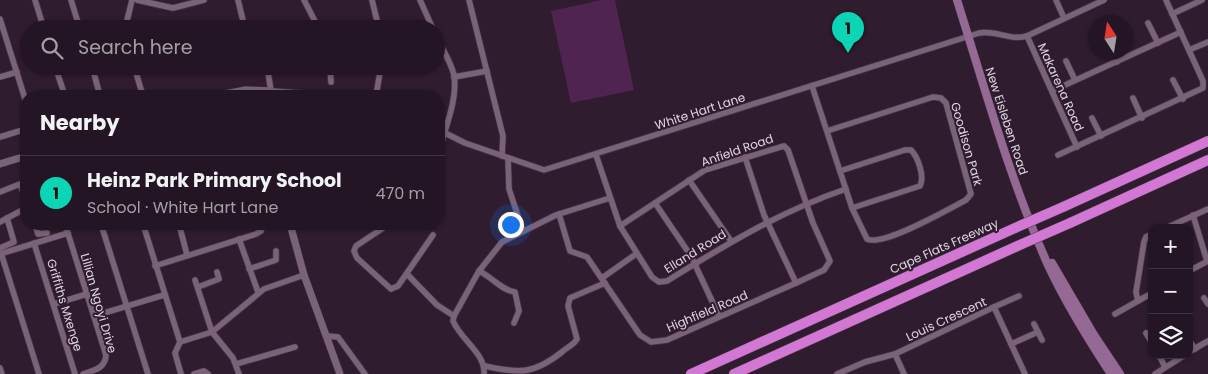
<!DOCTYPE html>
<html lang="en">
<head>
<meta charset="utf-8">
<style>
  :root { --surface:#231523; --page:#2b1e2b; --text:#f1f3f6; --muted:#a39fa6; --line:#403441; --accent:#0cd5b5 }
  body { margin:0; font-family:Poppins,sans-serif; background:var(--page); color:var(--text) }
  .controls { position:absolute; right:15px; bottom:15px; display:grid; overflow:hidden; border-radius:10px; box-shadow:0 1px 4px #0004 }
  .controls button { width:45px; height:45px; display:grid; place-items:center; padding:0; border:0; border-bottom:1px solid var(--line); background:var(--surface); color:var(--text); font:25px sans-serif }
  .compass { position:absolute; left:1088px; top:15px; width:45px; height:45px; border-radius:50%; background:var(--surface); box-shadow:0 1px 4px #0004; rotate:348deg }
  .you { position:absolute; left:510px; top:224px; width:18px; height:18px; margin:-12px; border:4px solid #fff; border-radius:50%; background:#1a73e8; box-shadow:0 0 0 8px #1a73e833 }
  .badge { display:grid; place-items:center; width:32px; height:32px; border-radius:50%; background:var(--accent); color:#111; font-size:16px; font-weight:700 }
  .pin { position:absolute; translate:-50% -41px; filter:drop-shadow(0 1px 2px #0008) }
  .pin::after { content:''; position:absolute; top:26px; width:18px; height:15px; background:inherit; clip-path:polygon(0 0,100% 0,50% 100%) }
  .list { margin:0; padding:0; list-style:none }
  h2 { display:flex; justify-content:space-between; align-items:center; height:65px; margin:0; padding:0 20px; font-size:21px }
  h2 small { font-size:16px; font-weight:400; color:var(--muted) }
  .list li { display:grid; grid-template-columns:32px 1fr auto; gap:15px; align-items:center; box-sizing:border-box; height:75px; padding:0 20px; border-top:1px solid var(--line) }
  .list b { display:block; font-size:19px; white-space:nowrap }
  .list p { margin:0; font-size:16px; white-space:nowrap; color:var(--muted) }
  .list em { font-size:16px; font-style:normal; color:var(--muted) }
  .icon { flex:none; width:28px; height:28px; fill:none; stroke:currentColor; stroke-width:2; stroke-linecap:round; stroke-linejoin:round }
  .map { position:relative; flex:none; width:1208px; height:374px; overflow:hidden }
  .search { position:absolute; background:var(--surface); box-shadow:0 1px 4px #0004; left:20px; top:20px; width:425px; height:55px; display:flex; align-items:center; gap:12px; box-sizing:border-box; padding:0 18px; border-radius:28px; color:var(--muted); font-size:19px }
  .panel { position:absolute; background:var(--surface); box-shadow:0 1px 4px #0004; left:20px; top:90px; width:425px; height:140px; border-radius:20px }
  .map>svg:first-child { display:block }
  .green { fill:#4f2450 }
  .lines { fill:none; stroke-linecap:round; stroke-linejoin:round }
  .minor-casing { stroke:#473746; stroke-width:7 }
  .tertiary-casing { stroke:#473746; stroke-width:8 }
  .secondary-casing { stroke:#473746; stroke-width:9 }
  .motorway-casing { stroke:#473746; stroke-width:11 }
  .minor { stroke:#7a6379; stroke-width:5.5 }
  .tertiary { stroke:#7a6379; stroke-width:7 }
  .secondary { stroke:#946994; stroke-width:8 }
  .motorway { stroke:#d278d4; stroke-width:10 }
  .motorway-bridge-casing { stroke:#473746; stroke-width:11; stroke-linecap:butt }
  .motorway-bridge { stroke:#d278d4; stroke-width:10 }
  .labels { text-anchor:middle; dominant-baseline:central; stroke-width:4; stroke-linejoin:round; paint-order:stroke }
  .street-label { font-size:12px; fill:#e1d4e0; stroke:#2f1c2f }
</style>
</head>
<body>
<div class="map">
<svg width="1208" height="374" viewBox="0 0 1208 374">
  <rect width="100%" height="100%" fill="#2f1c2f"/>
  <path class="green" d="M601 0H615L634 90 571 103 551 11Z"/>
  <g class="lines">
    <defs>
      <g id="minor">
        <path d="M35 0 44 29"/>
        <path d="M71 0 80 29"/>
        <path d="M137 0 173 8 204 0"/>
        <path d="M238 0 245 29"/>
        <path d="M304 0 319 29"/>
        <path d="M372 0 379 29"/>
        <path d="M420 0 433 29"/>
        <path d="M469 0 503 136 502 156"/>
        <path d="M1056 0 1064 18"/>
        <path d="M1172 14 1202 0"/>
        <path d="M0 19 26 102"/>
        <path d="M1148 23 1158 43"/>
        <path d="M125 29 132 0"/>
        <path d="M436 36C442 48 451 62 454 75 458 99 445 128 439 151"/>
        <path d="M1027 36 1077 147"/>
        <path d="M1189 50 1208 42"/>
        <path d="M1113 52 1117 62"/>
        <path d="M1066 61 1075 80"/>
        <path d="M55 66 65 96"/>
        <path d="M92 66 100 96"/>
        <path d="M134 66 143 96"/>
        <path d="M267 66 271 91 340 96"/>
        <path d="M330 66 331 82"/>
        <path d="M268 70 285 66"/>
        <path d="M0 77 17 72"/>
        <path d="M454 77 487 71"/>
        <path d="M1173 80 1183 99"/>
        <path d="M812 86 852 208 867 239C883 247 949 209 966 200L971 194 946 103 941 98 933 97 827 131"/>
        <path d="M1052 91 1181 32"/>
        <path d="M376 96 381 66"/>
        <path d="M1133 98 1142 118"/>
        <path d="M1092 118 1101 136"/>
        <path d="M439 130 465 143 544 170 979 33C996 30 1010 41 1027 36L1104 0"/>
        <path d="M0 137 26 129"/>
        <path d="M596 155 620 226 652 277 659 282 667 281C725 245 781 211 846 189"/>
        <path d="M1058 155 1203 88V81L1166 0"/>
        <path d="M745 157 764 215 796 283"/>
        <path d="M508 158 509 189 523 231"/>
        <path d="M840 171 905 150H911C918 157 925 177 920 186L852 208"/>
        <path d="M689 180 731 241"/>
        <path d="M0 192 20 184 26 200"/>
        <path d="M655 203 691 256 719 316"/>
        <path d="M559 214 570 251 587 257 640 335 651 342 667 340 796 283 824 270 830 261 813 223 788 150 784 146 705 170 620 226"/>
        <path d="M1193 215 1207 261"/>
        <path d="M0 222 26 208"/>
        <path d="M35 224 38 234 47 233"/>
        <path d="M65 224 106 355C105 369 94 370 83 374"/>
        <path d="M101 224 148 374"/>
        <path d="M143 224 180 342"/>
        <path d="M179 224 187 255"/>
        <path d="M389 224 356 246 354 251 357 258 391 289 398 286 433 235"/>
        <path d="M1166 228 1208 209"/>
        <path d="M239 239 258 292"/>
        <path d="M34 243 75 374"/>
        <path d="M0 248 14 242 7 218"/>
        <path d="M1 253 39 374"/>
        <path d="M0 254 68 233"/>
        <path d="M155 266 256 234 261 231 262 224"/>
        <path d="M249 269 276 260V251"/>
        <path d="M479 271C492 277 501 290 515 292L519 311 514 323"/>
        <path d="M1189 271 1208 261"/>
        <path d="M407 274 437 305 454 316"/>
        <path d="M602 278 636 254"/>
        <path d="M195 280 212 332 233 358 239 374"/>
        <path d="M198 287 219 279 217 272"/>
        <path d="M1204 298 1208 304"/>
        <path d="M1138 301 1136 292 1144 242 1146 237 1152 234"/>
        <path d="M54 304 87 294"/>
        <path d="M994 307 1019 296"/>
        <path d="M1115 314 1152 293"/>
        <path d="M94 316 164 295"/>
        <path d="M1034 324 1042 340"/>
        <path d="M1146 333 1152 343"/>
        <path d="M327 336 338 337 365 374"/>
        <path d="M1189 340 1195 349"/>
        <path d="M180 342 212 332 264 289 304 275"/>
        <path d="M180 342 175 353 181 374"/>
        <path d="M1011 344 1038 332"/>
        <path d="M1189 352 1208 341"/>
        <path d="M895 354 904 374"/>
        <path d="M1159 355 1165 367"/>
        <path d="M236 364 295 347"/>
        <path d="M485 366C520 374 534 374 562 352 567 347 574 345 577 339L568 306 570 298 605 283"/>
        <path d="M0 368 2 374"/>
        <path d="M194 374 204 371 208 374"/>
        <path d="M484 374C486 354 461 340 453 321L454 316 479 271 502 242 556 215 610 198"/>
        <path d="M837 374 865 362 895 354 994 307 1025 374"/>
        <path d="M1155 374 1185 355"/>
      </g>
      <g id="tertiary">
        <path d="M214 96 246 90 271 91 272 96"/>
        <path d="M0 164 26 156"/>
        <path d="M290 224 304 275 340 374"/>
      </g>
      <g id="secondary">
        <path d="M957 0C985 89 1010 180 1048 265 1066 304 1088 339 1111 374"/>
        <path d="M1052 263 1094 335 1120 374"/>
      </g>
      <g id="motorway">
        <path d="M1063 207 1208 141"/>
        <path d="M1070 223 1208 160"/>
        <path d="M691 374 1015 228"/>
        <path d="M734 374 1022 244"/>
      </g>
    </defs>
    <use href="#minor" class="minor-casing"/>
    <use href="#tertiary" class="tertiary-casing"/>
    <use href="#secondary" class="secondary-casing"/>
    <use href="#motorway" class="motorway-casing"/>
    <use href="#minor" class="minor"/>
    <use href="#tertiary" class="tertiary"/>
    <use href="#secondary" class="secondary"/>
    <use href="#motorway" class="motorway"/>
    <defs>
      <g id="motorway-bridge">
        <path d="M1015 228 1063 207"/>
        <path d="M1022 244 1070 223"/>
      </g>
    </defs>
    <use href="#motorway-bridge" class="motorway-bridge-casing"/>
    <use href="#motorway-bridge" class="motorway-bridge"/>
  </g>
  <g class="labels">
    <g class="street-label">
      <text transform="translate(1061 87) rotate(66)">Makarena Road</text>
      <text transform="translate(700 111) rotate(-18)">White Hart Lane</text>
      <text transform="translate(1007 121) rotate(72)">New Eisleben Road</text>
      <text transform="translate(967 144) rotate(74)">Goodison Park</text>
      <text transform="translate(737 150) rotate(-19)">Anfield Road</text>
      <text transform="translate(944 246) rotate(-24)">Cape Flats Freeway</text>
      <text transform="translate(695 251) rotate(-32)">Elland Road</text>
      <text transform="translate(99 303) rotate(74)">Lillian Ngoyi Drive</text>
      <text transform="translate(65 305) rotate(73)">Griffiths Mxenge</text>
      <text transform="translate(707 311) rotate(-23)">Highfield Road</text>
      <text transform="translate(946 319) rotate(-25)">Louis Crescent</text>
    </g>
  </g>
</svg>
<div class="controls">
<button>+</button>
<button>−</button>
<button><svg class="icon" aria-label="layers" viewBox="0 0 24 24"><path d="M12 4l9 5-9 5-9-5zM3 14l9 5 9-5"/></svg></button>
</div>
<svg class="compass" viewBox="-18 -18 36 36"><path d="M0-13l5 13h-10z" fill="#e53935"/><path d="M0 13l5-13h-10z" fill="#a39fa6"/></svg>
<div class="you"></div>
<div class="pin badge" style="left:848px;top:53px">1</div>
<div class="search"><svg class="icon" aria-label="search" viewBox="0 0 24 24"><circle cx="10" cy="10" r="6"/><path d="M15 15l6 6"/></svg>Search here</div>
<section class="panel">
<h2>Nearby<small></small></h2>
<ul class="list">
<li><span class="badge">1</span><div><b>Heinz Park Primary School</b><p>School · White Hart Lane</p></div><em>470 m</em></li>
</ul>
</section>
</div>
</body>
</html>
